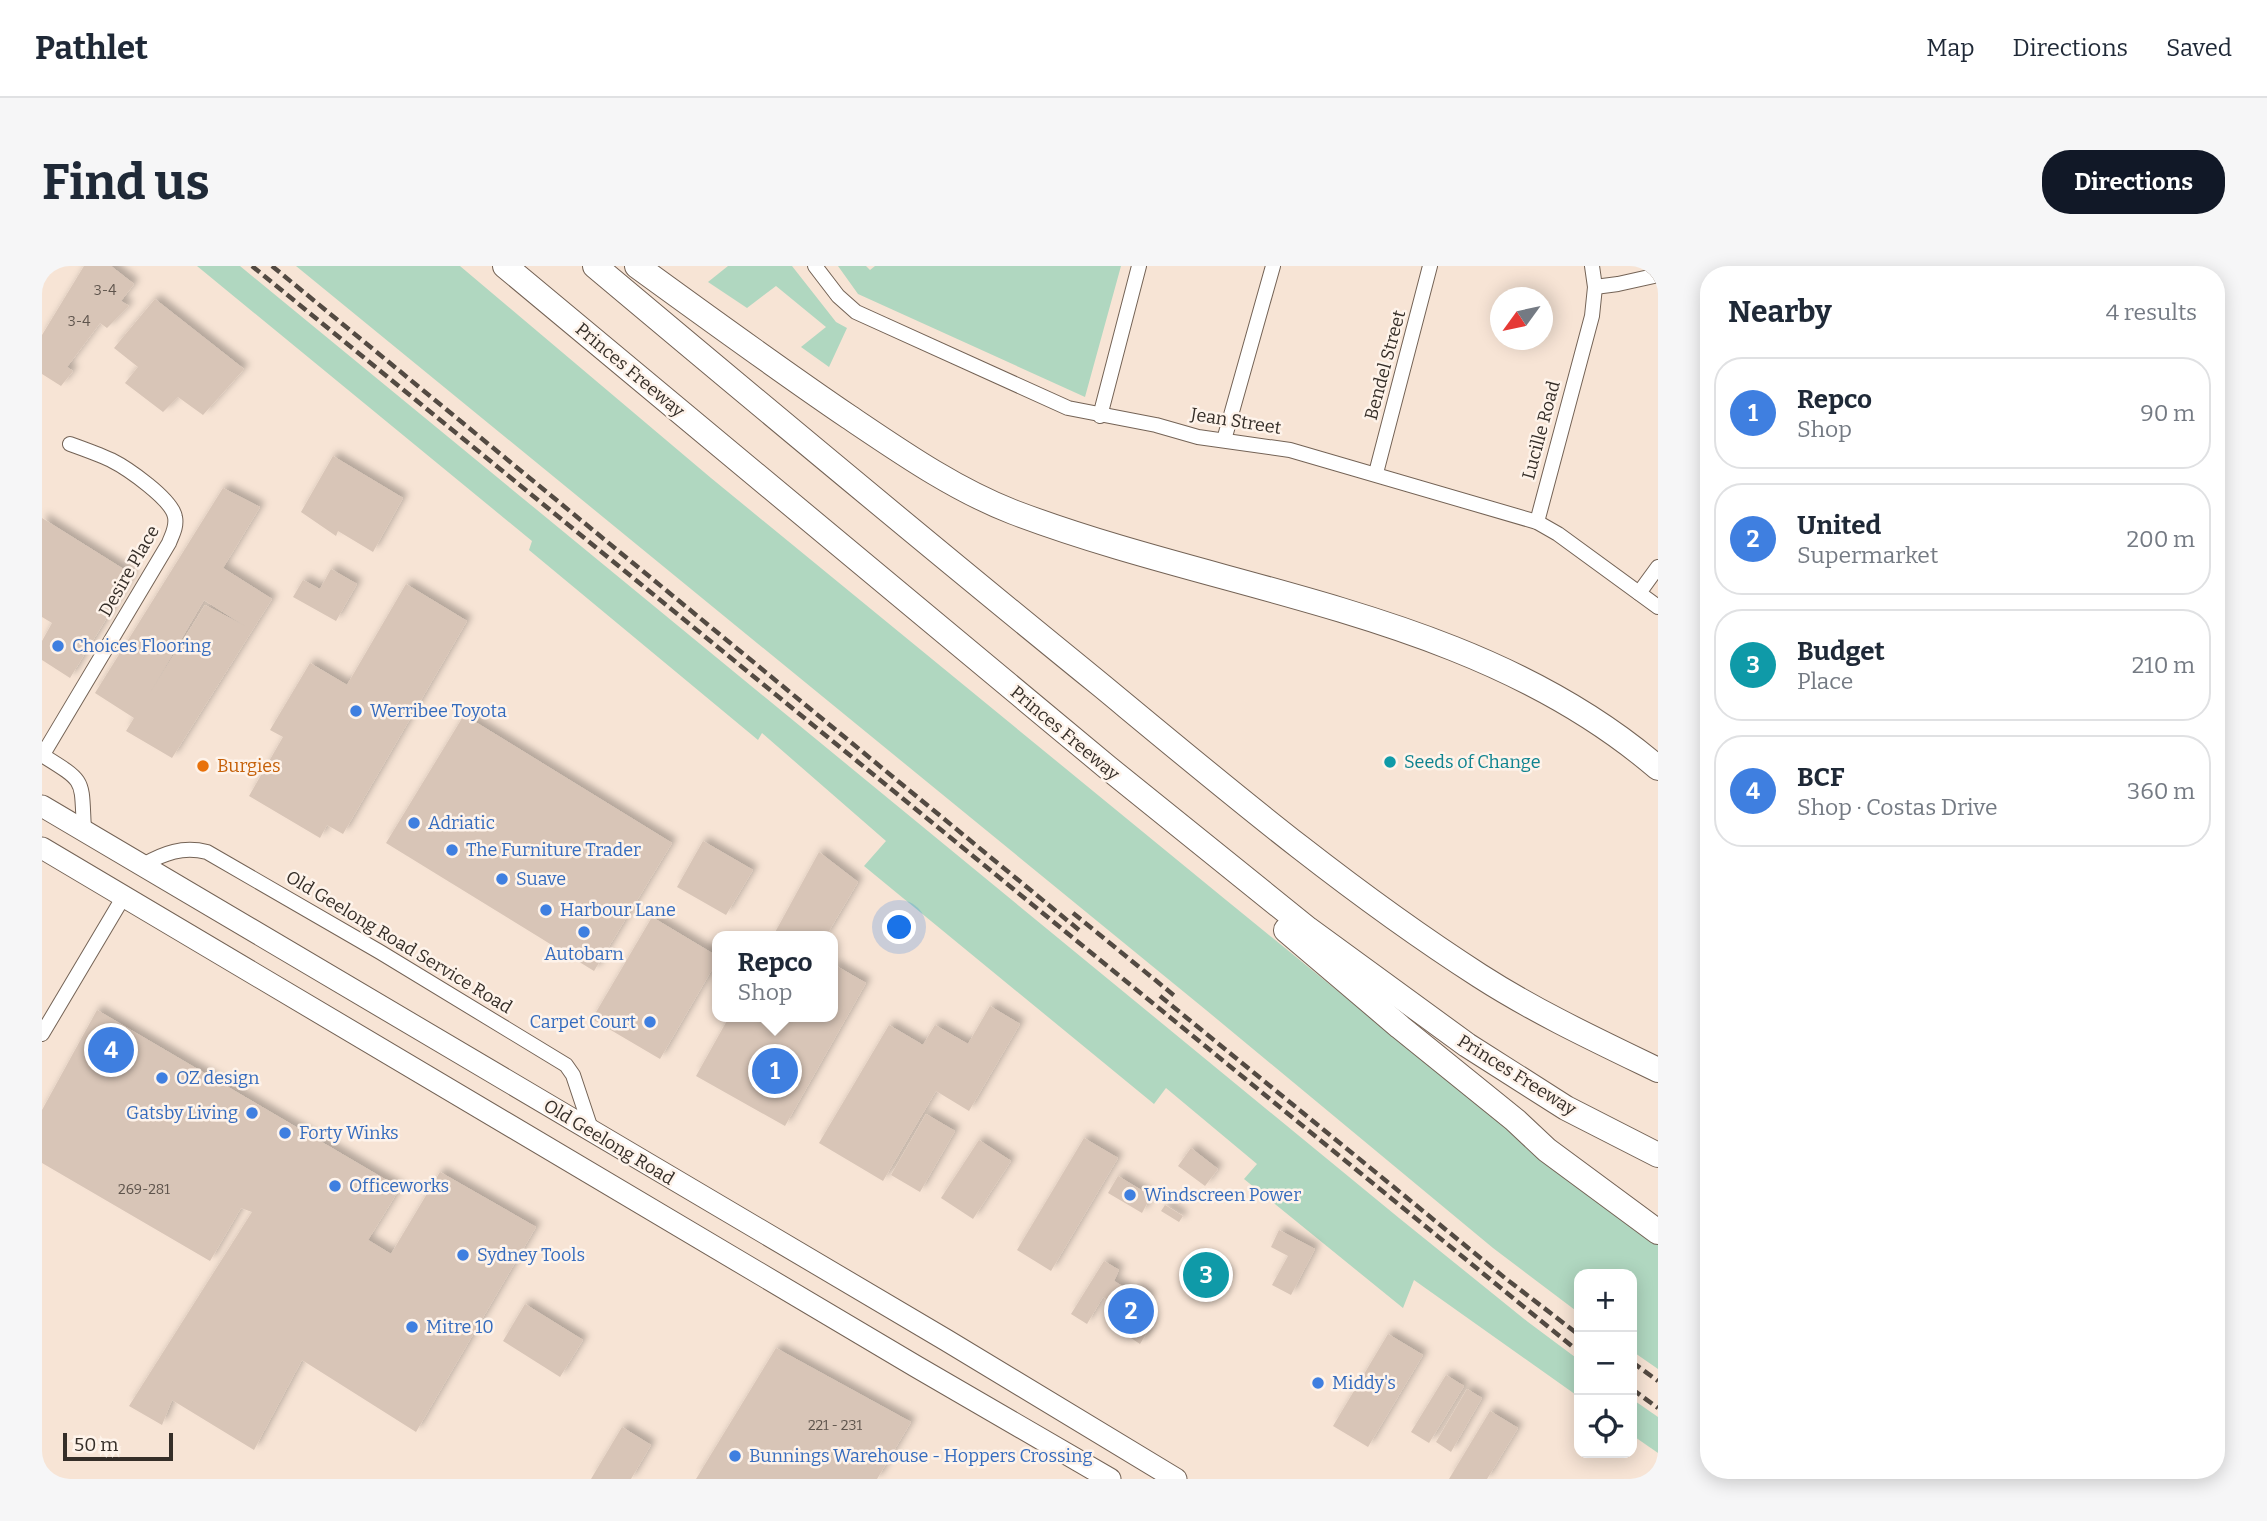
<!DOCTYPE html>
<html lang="en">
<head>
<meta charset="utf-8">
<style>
  :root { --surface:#fff; --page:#f6f6f7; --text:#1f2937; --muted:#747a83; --line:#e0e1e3; --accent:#111827 }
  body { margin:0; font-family:Bitter,serif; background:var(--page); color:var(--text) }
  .controls { position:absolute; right:21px; bottom:21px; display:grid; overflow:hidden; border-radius:14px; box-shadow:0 4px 18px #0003 }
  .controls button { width:63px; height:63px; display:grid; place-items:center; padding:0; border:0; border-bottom:2px solid var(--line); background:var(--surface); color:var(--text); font:35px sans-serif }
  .compass { position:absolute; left:1448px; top:21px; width:63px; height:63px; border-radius:50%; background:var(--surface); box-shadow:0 4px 18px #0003; rotate:237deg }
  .scale { position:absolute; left:21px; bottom:18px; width:110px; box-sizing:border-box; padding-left:7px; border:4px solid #352e28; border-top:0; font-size:19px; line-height:24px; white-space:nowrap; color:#352e28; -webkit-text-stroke:5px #fef3ea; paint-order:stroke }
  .you { position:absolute; left:858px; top:662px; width:24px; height:24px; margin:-18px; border:5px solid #fff; border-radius:50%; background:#1a73e8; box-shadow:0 0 0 10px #1a73e833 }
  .badge { display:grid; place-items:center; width:46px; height:46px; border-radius:50%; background:var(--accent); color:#fff; font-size:23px; font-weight:700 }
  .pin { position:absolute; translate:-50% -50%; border:4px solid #fff; box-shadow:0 2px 7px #0006 }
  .popup { position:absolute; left:670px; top:665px; width:126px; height:91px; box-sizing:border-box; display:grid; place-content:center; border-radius:14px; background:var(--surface); filter:drop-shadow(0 2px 5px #0005); font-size:23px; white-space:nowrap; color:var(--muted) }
  .popup b { font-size:26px; color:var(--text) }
  .popup::after { content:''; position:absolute; left:50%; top:100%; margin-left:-14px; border:14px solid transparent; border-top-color:var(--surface) }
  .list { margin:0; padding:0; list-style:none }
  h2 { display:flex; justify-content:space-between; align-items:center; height:91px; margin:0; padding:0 28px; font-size:30px }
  h2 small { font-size:23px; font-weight:400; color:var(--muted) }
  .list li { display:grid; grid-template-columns:46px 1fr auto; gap:21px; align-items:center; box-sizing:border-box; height:112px; margin:0 14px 14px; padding:0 14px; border:2px solid var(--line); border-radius:28px }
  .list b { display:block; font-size:26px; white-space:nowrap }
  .list p { margin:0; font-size:23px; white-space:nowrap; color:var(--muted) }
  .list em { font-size:23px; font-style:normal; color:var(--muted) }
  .icon { flex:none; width:38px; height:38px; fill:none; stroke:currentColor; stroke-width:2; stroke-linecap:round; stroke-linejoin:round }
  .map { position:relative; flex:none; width:1616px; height:1213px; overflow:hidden; border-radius:28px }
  header { display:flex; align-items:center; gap:42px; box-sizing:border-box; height:98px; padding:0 35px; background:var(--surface); border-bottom:2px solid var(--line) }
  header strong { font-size:33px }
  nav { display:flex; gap:38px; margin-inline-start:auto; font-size:24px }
  .intro { display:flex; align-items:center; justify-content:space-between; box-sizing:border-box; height:168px; padding:0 42px }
  h1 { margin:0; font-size:49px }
  .button { padding:18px 32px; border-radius:28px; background:var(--accent); color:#fff; font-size:24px; font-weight:700 }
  main { display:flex; gap:42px; padding:0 42px }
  aside { flex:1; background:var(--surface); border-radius:28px; box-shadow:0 4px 18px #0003 }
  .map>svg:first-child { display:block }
  .green { fill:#b0d7c0 }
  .building { fill:#d8c5b7; fill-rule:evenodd; filter:url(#shadow) }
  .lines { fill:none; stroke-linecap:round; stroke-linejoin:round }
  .street-casing { stroke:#746356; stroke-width:16 }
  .primary-casing { stroke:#746356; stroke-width:23 }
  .highway-casing { stroke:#746356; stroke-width:26 }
  .street { stroke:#fff; stroke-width:14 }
  .primary { stroke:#fff; stroke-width:21 }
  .highway { stroke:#fff; stroke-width:24 }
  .rail { stroke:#534a42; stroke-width:4.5; stroke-dasharray:10 5; stroke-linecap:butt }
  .shop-dot { fill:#3f7fe0; stroke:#fef3ea; stroke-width:2.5 }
  .culture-dot { fill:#0f9aa8; stroke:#fef3ea; stroke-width:2.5 }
  .food-dot { fill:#e8710a; stroke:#fef3ea; stroke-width:2.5 }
  .labels { text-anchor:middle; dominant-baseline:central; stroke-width:5; stroke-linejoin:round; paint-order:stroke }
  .number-label { font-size:14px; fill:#5e544c }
  .street-label { font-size:18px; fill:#352e28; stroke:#fef3ea }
  .shop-label { font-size:18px; fill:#366cbe; stroke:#fef3ea; text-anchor:start }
  .culture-label { font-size:18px; fill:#0d838f; stroke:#fef3ea; text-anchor:start }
  .food-label { font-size:18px; fill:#c56008; stroke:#fef3ea; text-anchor:start }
</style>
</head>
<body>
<header>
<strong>Pathlet</strong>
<nav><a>Map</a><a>Directions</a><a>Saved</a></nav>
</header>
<div class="intro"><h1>Find us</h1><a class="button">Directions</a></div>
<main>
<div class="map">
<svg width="1616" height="1213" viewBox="0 0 1616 1213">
  <defs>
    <filter id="shadow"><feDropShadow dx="5" dy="-5" stdDeviation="3.5" flood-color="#0004"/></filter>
  </defs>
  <rect width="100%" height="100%" fill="#f7e4d5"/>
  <g class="green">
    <path d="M155 0H198L1357 952 1486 1056 1537 1094V1131L1372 1014 1361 1042 1202 913 1215 898 1124 822 1112 838 822 600 844 575 720 467 716 474 487 284 490 275Z"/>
    <path d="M254 0H418L669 212 1184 634 1545 928 1616 977V1103L1590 1085V1008H1537V1047L1451 982 1164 744Z"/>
    <path d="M686 0H750L794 56 805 62 787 101 759 81 784 61 734 20 705 42 666 16Z"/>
    <path d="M796 0H824L828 4 833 0H1079L1043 131 816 28Z"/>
    <path d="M1590 1133 1616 1151V1187L1590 1169Z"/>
  </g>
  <g class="building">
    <path d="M42 0H69L92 18 79 35 87 40 65 62 58 57 25 101 31 105 19 120 0 108V69Z"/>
    <path d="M113 33 202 103 161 149 136 131 121 146 83 117 96 101 72 82Z"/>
    <path d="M291 190 361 232 331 286 296 265 294 270 259 246Z"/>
    <path d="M181 222 218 241 181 302 230 333 130 492 84 465 92 452 53 427ZM162 334 203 360 163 339 108 427Z"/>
    <path d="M0 252 91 309 28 412 0 394V375L10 357 0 351Z"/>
    <path d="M289 303 315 318 294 355 251 331 261 314 278 323Z"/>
    <path d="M364 318 425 355 301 568 285 559 278 572 207 530 241 471 228 464 268 397 305 419Z"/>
    <path d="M422 449 630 577 552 705 344 577Z"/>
    <path d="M661 575 711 604 684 649 635 621Z"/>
    <path d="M777 586 816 616 784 670H731Z"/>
    <path d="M610 651 675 690V695L618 793 550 753Z"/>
    <path d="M791 698 824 717 743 860 654 810 687 751H791Z"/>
    <path d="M948 740 978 758 927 845 894 825 841 915 777 877 847 759 881 779 893 759 926 778Z"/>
    <path d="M55 744 358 922 326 974 349 988 398 906 494 961 374 1166 260 1094 212 1184 130 1134 120 1159 87 1140 210 946 199 942 168 995 0 897V844Z"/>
    <path d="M884 848 913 865 878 926 849 909Z"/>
    <path d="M1042 872 1076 892 1009 1005 975 984Z"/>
    <path d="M937 874 969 895 931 953 899 932Z"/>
    <path d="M1149 882 1176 903 1163 920 1136 900Z"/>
    <path d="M1076 910 1109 930 1100 947 1066 927Z"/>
    <path d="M1123 939 1141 950 1137 956 1119 945Z"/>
    <path d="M1237 964 1273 983 1249 1029 1230 1019 1246 990 1229 981Z"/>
    <path d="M1153 988 1187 1010 1174 1030 1140 1009Z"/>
    <path d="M1062 995 1077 1004 1072 1015 1090 1026 1094 1020 1109 1030 1097 1049 1110 1058 1098 1078 1089 1072 1095 1064 1075 1051 1080 1042 1061 1031 1045 1058 1029 1048Z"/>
    <path d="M483 1038 541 1074 518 1111 461 1075Z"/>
    <path d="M1346 1068 1381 1089 1326 1181 1291 1160Z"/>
    <path d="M734 1082 869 1156 835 1213H654Z"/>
    <path d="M1404 1109 1422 1120 1387 1177 1369 1166Z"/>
    <path d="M1425 1123 1440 1132 1409 1186 1394 1176Z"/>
    <path d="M1448 1145 1476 1162 1445 1213H1407Z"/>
    <path d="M580 1161 609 1179 589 1213H549Z"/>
  </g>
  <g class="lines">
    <defs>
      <g id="street">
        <path d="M773 0 796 30 814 46 1026 142 1114 159 1156 171 1248 184 1495 256 1516 268 1616 341"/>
        <path d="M1553 21 1576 18 1616 9"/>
        <path d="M1058 150 1097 0"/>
        <path d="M1182 174 1231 0"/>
        <path d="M1334 207 1388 0"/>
        <path d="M1495 256 1550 50 1553 21 1550 0"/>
        <path d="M1597 327 1616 301"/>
        <path d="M0 489C45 517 39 512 42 564"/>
        <path d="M0 490 127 277C130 269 135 261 133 251 130 233 85 202 69 194 56 188 42 183 28 178"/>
        <path d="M101 599C122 587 141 580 165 586L338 686 524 799 531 809 549 863"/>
        <path d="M0 768 82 630"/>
      </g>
      <g id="primary">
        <path d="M0 540 904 1074 1134 1213"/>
        <path d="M0 582 875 1101 1068 1213"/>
      </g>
      <g id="highway">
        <path d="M463 0 1065 501 1266 663 1425 779 1524 842 1616 889"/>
        <path d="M553 0C721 141 890 282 1060 420 1182 521 1304 624 1438 710 1494 746 1556 775 1616 804"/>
        <path d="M595 0C665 51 735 102 807 151 859 186 912 223 971 246 1187 328 1435 346 1616 502"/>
        <path d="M1244 664 1358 761 1473 854 1505 884 1616 966"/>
      </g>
    </defs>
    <use href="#street" class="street-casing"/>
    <use href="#primary" class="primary-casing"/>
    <use href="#highway" class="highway-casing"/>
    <use href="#street" class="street"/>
    <use href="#primary" class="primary"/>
    <use href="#highway" class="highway"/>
    <g class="rail">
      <path d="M210 0 1537 1086"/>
      <path d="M230 0 1037 664"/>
      <path d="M1031 647 1134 731"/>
      <path d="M1118 730 1463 1012 1537 1069"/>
      <path d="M1590 1096 1616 1115"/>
      <path d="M1590 1123 1616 1142"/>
    </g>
  </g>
  <g class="shop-dot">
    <circle cx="16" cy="380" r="7"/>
    <circle cx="314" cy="445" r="7"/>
    <circle cx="372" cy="557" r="7"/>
    <circle cx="410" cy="584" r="7"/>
    <circle cx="460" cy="613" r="7"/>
    <circle cx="504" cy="644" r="7"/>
    <circle cx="542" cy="666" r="7"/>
    <circle cx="608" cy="756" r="7"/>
    <circle cx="120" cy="812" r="7"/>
    <circle cx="210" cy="847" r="7"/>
    <circle cx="243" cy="867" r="7"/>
    <circle cx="293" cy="920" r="7"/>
    <circle cx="1088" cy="929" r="7"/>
    <circle cx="421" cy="989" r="7"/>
    <circle cx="370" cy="1061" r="7"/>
    <circle cx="1276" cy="1117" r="7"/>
    <circle cx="693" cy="1190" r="7"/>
  </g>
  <circle class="culture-dot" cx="1348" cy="496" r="7"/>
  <circle class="food-dot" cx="161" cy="500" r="7"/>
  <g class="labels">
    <g class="number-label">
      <text x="63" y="24">3-4</text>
      <text x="37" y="55">3-4</text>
      <text x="102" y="923">269-281</text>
      <text x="793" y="1159">221 - 231</text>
    </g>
    <g class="street-label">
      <text transform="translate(1343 99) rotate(-75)">Bendel Street</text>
      <text transform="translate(588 104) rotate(40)">Princes Freeway</text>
      <text transform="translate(1194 155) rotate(9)">Jean Street</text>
      <text transform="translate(1499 164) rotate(-75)">Lucille Road</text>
      <text transform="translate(87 305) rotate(-60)">Desire Place</text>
      <text transform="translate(1023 467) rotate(40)">Princes Freeway</text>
      <text transform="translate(357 676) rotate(31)">Old Geelong Road Service Road</text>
      <text transform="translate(1475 809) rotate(32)">Princes Freeway</text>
      <text transform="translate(567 876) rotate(31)">Old Geelong Road</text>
    </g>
    <g class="shop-label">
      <text x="30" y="380">Choices Flooring</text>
      <text x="328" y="445">Werribee Toyota</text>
      <text x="386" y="557">Adriatic</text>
      <text x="424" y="584">The Furniture Trader</text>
      <text x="474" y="613">Suave</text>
      <text x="518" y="644">Harbour Lane</text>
      <text x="542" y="688" text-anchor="middle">Autobarn</text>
      <text x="594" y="756" text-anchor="end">Carpet Court</text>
      <text x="134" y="812">OZ design</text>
      <text x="196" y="847" text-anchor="end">Gatsby Living</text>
      <text x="257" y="867">Forty Winks</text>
      <text x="307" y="920">Officeworks</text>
      <text x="1102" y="929">Windscreen Power</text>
      <text x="435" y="989">Sydney Tools</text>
      <text x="384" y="1061">Mitre 10</text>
      <text x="1290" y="1117">Middy's</text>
      <text x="707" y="1190">Bunnings Warehouse - Hoppers Crossing</text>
    </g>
    <g class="culture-label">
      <text x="1362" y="496">Seeds of Change</text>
    </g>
    <g class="food-label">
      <text x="175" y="500">Burgies</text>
    </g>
  </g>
</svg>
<div class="controls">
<button>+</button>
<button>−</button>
<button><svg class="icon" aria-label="locate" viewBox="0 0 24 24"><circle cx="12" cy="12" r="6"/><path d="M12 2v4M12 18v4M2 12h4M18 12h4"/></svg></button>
</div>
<svg class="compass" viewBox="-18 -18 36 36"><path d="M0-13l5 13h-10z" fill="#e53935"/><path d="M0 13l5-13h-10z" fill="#747a83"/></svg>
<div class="scale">50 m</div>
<div class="you"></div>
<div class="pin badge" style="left:733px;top:805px;background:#3f7fe0">1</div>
<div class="popup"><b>Repco</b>Shop</div>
<div class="pin badge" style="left:1089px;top:1045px;background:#3f7fe0">2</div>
<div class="pin badge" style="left:1164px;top:1009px;background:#0f9aa8">3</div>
<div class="pin badge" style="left:69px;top:784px;background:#3f7fe0">4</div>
</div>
<aside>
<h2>Nearby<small>4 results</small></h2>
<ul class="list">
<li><span class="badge" style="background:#3f7fe0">1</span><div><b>Repco</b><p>Shop</p></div><em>90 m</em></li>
<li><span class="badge" style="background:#3f7fe0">2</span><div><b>United</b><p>Supermarket</p></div><em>200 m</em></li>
<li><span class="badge" style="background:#0f9aa8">3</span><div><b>Budget</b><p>Place</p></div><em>210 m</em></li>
<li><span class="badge" style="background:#3f7fe0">4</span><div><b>BCF</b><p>Shop · Costas Drive</p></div><em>360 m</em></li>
</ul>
</aside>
</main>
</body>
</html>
